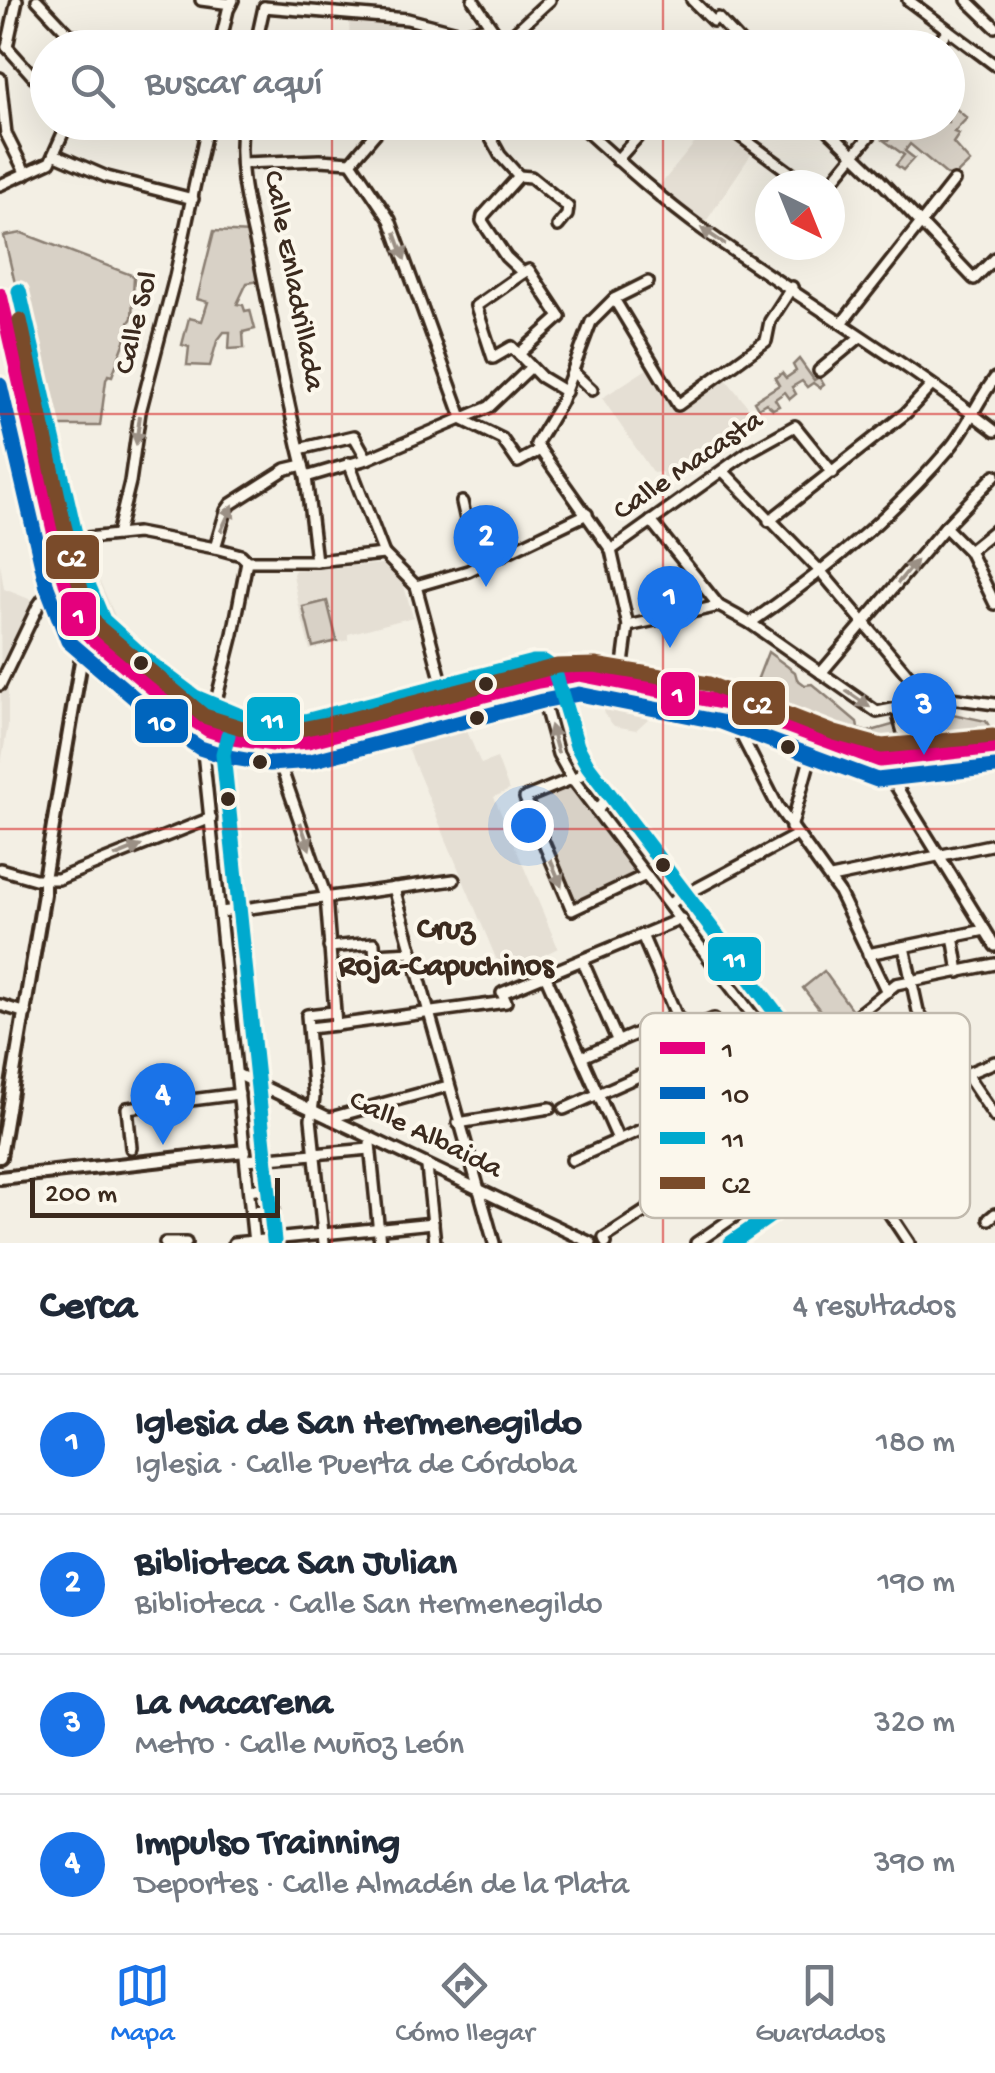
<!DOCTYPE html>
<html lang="es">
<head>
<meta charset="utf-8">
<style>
  :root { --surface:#fff; --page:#f2f2f3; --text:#1f2937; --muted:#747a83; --line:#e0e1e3; --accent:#1a73e8 }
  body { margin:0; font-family:"Gochi Hand",sans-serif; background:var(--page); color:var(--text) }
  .compass { position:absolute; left:755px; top:170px; width:90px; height:90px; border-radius:50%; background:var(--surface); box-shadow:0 10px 40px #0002; rotate:137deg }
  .scale { position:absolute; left:30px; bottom:25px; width:250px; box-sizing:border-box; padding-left:10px; border:5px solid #3b2a1e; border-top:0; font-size:28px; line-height:35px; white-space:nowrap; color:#3b2a1e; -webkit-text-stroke:8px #fbf7ec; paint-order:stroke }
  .you { position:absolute; left:528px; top:825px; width:35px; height:35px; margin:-25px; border:8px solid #fff; border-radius:50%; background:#1a73e8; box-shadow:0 0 0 15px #1a73e833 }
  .badge { display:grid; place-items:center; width:65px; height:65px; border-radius:50%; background:var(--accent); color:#fff; font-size:32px; font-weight:700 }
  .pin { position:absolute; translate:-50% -82px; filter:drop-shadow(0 2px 5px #0008) }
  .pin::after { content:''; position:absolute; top:52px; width:35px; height:30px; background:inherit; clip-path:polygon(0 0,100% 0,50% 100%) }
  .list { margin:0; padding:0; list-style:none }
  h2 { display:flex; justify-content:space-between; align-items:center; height:130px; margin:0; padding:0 40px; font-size:42px }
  h2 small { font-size:32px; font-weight:400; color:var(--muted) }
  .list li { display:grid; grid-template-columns:65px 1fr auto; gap:30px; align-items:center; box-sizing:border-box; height:140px; padding:0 40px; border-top:2px solid var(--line) }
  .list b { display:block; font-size:38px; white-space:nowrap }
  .list p { margin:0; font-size:32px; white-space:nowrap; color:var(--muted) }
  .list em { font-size:32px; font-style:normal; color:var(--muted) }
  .icon { flex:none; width:55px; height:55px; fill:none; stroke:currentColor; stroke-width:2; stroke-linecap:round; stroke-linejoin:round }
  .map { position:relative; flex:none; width:995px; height:1243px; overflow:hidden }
  .search { position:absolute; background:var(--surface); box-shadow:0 10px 40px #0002; left:30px; right:30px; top:30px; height:110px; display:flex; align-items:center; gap:25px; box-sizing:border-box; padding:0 35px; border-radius:55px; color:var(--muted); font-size:38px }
  .sheet { height:690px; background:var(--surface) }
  nav { display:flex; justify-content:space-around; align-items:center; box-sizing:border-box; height:140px; border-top:2px solid var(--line); background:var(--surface); font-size:28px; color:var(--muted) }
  nav a { display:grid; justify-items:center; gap:5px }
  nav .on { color:var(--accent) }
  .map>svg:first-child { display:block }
  .built { fill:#e5dfd4 }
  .green { fill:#d8d1c6; stroke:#8a7e72; stroke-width:2.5 }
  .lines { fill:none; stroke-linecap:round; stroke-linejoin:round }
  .minor-casing { stroke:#3b2a1e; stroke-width:16 }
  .major-casing { stroke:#3b2a1e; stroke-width:18 }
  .minor { stroke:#fbf7ec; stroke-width:9 }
  .major { stroke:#fbf7ec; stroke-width:10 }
  .bus-1-casing { stroke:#fbf7ec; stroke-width:22 }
  .bus-2-casing { stroke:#fbf7ec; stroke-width:22 }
  .bus-3-casing { stroke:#fbf7ec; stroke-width:22 }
  .bus-4-casing { stroke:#fbf7ec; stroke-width:22 }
  .bus-1 { stroke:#e5007d; stroke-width:15 }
  .bus-2 { stroke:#0065bd; stroke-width:15 }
  .bus-3 { stroke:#00a9ce; stroke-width:15 }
  .bus-4 { stroke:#7a4b2a; stroke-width:15 }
  .oneway { fill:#9b9085 }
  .grid { fill:none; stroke:#d62828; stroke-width:2.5; stroke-opacity:0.55 }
  .bus-dot { fill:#3b2a1e; stroke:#fbf7ec; stroke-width:4 }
  .labels { text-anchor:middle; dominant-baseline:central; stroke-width:8; stroke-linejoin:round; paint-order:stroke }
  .street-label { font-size:30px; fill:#3b2a1e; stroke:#fbf7ec }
  .neighbourhood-label { font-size:32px; font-weight:bold; fill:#3b2a1e; stroke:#fbf7ec }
  .key { fill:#fbf7ec; stroke:#c1baae; stroke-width:2.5 }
  .key-label { font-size:28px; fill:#3b2a1e }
  .line-badge { stroke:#fbf7ec; stroke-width:4 }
  .badge-label { font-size:28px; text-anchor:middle; font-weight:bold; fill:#fff }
</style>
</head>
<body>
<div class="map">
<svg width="995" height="1243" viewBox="0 0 995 1243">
  <rect width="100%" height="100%" fill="#f3efe4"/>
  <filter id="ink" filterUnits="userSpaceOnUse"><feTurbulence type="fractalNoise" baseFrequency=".01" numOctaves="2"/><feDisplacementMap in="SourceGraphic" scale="20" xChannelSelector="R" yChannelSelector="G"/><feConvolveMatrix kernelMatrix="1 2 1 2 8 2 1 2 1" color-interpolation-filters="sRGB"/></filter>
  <g filter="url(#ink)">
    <g class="built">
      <path d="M349 19 397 24 392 45 397 47H350Z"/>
      <path d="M711 123 752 153 705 223 657 189Z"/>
      <path d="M650 367 677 410 726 379 757 418 727 441 723 436 664 479 661 472 653 473 602 398Z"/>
      <path d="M0 563 4 589 34 601 43 610 8 686V726L1 763Z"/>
      <path d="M382 564 403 583 413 617 348 634V640L310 650 299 607 293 574 295 570Z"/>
      <path d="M100 582 115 616 104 625 92 609 86 588Z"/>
      <path d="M598 693 637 699 651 709 649 718 636 730 614 726 604 714Z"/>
      <path d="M463 722 481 764 497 758 509 790 494 797 558 948 503 975 404 739Z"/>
    </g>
    <g class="green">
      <path d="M948 102 967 118 954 132 959 134 953 143 970 162 952 179 910 144 905 151 914 158 903 170 896 165 904 155 882 139 889 140 894 130 890 127 886 132 880 127 883 123 948 122Z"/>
      <path d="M214 231 250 233 261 281 247 283 237 304 243 305 245 311 250 310 255 329 243 332 244 348 229 349 230 332H224L217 341 210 366 187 365 189 347 182 345 189 318 202 321 208 302 197 299Z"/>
      <path d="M22 233 134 276 132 318 128 324 131 325 112 376 108 375 106 380 100 426H48L4 236Z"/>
      <path d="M799 359 814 380 819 377 824 385 820 388 813 383 807 387 802 381 792 387 796 394 790 399 785 392 775 399 779 406 773 409 766 403 758 408 754 401 779 385 775 378 782 373 786 378 796 371 793 365Z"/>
      <path d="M327 601 337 641 313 647 303 607Z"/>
      <path d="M768 652 795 672 797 679 805 685 812 684 857 722 858 729 868 732 924 716 929 720 940 718 943 712 986 721 989 726 995 728V735L883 747 856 740 751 696Z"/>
      <path d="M570 786 638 874 576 902 534 801Z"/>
      <path d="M824 971 852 1010 832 1026 803 988Z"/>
    </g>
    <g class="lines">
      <defs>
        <g id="minor">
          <path d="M37 0 69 34 115 48"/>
          <path d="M201 0 231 4"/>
          <path d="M473 0 505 47"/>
          <path d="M692 0 713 21"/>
          <path d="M908 0 995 65"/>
          <path d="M967 0 995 27"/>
          <path d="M264 7 407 19 461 33 490 27"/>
          <path d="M718 18 746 48"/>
          <path d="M502 44 550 0"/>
          <path d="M7 47 48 93"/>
          <path d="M7 47 17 0"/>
          <path d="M219 48 228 10 233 0"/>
          <path d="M255 48 264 7"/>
          <path d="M466 48 487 29"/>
          <path d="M934 48 948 30"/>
          <path d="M0 78 6 134 26 174"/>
          <path d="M243 122C235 170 251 220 261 267 275 337 288 408 306 477L367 459 354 436 299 449"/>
          <path d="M482 122 500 155 519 176 483 216 482 221 506 257 523 273 529 270 560 317 519 354"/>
          <path d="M576 122C618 160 659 198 705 231 800 299 902 359 995 431"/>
          <path d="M721 122 807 185"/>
          <path d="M820 122 875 175 974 279 995 258"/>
          <path d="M54 154 107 177 193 199"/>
          <path d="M617 160 651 122"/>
          <path d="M351 162 390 220 463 420 502 439 518 462 540 450"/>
          <path d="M242 163 320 160 351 162 385 122"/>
          <path d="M519 176 531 177 568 207 567 215 558 226"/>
          <path d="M0 185 50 162 68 122"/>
          <path d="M829 185 881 122"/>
          <path d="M523 273 476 306 493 358 512 347 541 377 566 392"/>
          <path d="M614 299 678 405 766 341 770 321 792 287"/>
          <path d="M842 323 954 181"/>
          <path d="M819 371 860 337"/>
          <path d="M573 372 592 390"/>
          <path d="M0 405 24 399"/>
          <path d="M367 459 489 407 531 367"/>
          <path d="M349 463 384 554"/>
          <path d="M723 471 822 573 929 700"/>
          <path d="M306 477 316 561"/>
          <path d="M462 502 467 524 485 535 492 560"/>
          <path d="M651 521 719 606 750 623 877 712 950 698 995 704"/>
          <path d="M769 521 906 413 932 385"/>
          <path d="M945 527 969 551 995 604"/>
          <path d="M117 535 130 482 140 412 175 277 208 122"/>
          <path d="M57 541 137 533 215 548 226 511 231 504 286 469 303 465"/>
          <path d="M215 548 241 555 247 561H316L384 554 416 586 448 705"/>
          <path d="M611 550 748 452 795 426 833 473"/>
          <path d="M969 551 995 530"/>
          <path d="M247 561 233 634 203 752 254 1243"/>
          <path d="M416 586 468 571 587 514"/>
          <path d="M750 623C824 572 891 517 949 449 968 427 977 401 995 378"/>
          <path d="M628 626 719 606"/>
          <path d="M821 673 945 527 995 475"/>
          <path d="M621 680 628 626 611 550 536 444 561 402 591 322 614 299 648 282"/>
          <path d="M538 681 558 754 571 777 792 1067 909 1243"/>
          <path d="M0 685 38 606 52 586 66 583"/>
          <path d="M899 718 910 757"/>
          <path d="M741 735 778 807 839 892 887 992"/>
          <path d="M273 744 326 897 336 1025 309 1028"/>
          <path d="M880 760 995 946"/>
          <path d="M597 811 606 799 586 773 525 798 572 910 646 875"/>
          <path d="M791 828 816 737"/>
          <path d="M0 869 35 879H58L211 818"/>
          <path d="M831 878 995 844"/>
          <path d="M394 888 494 1243"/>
          <path d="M670 903 797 835"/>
          <path d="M221 912 454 880"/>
          <path d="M642 935 712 1099"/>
          <path d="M953 936 959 972"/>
          <path d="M329 947 374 943 375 964 331 968"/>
          <path d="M904 947 918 1011 959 1076"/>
          <path d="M375 954 412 952"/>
          <path d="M868 954 985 930"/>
          <path d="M582 960 618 1042"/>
          <path d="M545 975 618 1139"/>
          <path d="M0 1005 26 1013"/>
          <path d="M336 1025 506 1002 502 993 681 919"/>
          <path d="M683 1032 714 1019 756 1113"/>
          <path d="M582 1057 677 1016"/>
          <path d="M792 1067 896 984 995 964"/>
          <path d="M237 1074 591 1243"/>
          <path d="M966 1074 995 1117"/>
          <path d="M564 1109 639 1076"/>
          <path d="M330 1118 448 1086"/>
          <path d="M458 1123 550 1108"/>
          <path d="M370 1144 380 1243"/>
          <path d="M131 1148 127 1108 239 1094"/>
          <path d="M246 1160 370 1149"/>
          <path d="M572 1160 737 1088 747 1079 787 1060"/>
          <path d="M427 1167 435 1243"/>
          <path d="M249 1190 272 1186"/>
          <path d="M251 1212 274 1209"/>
          <path d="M989 1219 995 1214"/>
          <path d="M165 1243H186"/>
          <path d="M234 1243 433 1223"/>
          <path d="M324 1243 311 1119 314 1097 307 1015 334 1012"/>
          <path d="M606 1243 604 1238 928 1027"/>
          <path d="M696 1243 905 1099 995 1062"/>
        </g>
        <g id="major">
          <path d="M0 295 66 583 86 632 180 711 209 730 233 738 273 744 308 741 538 681 579 674 726 703 880 760 995 747"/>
          <path d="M0 1157 44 894V879L86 632"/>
          <path d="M0 1178 245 1151"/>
        </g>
      </defs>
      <use href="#minor" class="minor-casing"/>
      <use href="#major" class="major-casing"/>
      <use href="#minor" class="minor"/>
      <use href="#major" class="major"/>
      <defs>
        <path id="bus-1" d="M0 295 66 583 86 632 180 711 209 730 233 738 273 744 308 741 538 681 579 674 726 703 880 760 995 747"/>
        <path id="bus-2" d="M0 385 47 587 68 641 167 726 200 748 228 757 270 764 311 761 542 701 579 694 721 722 877 780 995 767"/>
        <g id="bus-3">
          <path d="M19 291 85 577 103 620 150 663 195 697 243 717 305 721 533 662H544L554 669 577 746 588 766 808 1055 862 1135V1146L856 1156 731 1243"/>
          <path d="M228 735 223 754 274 1241"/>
        </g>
        <path id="bus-4" d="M20 320 64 525 87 612 99 628 204 716 255 732 281 733 351 719 557 666 595 665 709 684 835 733 882 746 993 736"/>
      </defs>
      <use href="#bus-1" class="bus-1-casing"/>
      <use href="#bus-2" class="bus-2-casing"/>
      <use href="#bus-3" class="bus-3-casing"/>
      <use href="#bus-4" class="bus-4-casing"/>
      <use href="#bus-1" class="bus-1"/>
      <use href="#bus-2" class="bus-2"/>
      <use href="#bus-3" class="bus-3"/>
      <use href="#bus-4" class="bus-4"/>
    </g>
    <defs><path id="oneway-solid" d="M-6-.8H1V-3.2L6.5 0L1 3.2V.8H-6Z" transform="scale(2.5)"/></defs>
    <g class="oneway">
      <use href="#oneway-solid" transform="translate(713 236) rotate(-146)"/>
      <use href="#oneway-solid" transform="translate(400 246) rotate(70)"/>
      <use href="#oneway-solid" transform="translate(138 430) rotate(98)"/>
      <use href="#oneway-solid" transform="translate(227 518) rotate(-65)"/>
      <use href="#oneway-solid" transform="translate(907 572) rotate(-50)"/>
      <use href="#oneway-solid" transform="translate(858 699) rotate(35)"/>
      <use href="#oneway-solid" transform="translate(554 739) rotate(-106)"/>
      <use href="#oneway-solid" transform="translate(305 836) rotate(71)"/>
      <use href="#oneway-solid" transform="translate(128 851) rotate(-22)"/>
      <use href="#oneway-solid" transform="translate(556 873) rotate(67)"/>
    </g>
  </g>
  <path class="grid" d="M332 0V48M663 0V48M332 122V1243M663 122V1243M0 414H995M0 829H995"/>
  <g class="bus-dot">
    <circle cx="141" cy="663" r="9"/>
    <circle cx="486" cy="684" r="9"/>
    <circle cx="477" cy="718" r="9"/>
    <circle cx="788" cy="747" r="9"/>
    <circle cx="260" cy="762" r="9"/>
    <circle cx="228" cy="799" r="9"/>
    <circle cx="663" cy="865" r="9"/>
  </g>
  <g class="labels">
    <g class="street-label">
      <text transform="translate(292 281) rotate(79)">Calle Enladrillada</text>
      <text transform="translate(138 323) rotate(-76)">Calle Sol</text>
      <text transform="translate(689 467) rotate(-34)">Calle Macasta</text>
      <text transform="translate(425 1136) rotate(26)">Calle Albaida</text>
    </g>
    <g class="neighbourhood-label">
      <text x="446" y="931">Cruz<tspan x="446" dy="37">Roja-Capuchinos</tspan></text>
    </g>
  </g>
  <rect x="640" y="1013" width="330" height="205" rx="15" class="key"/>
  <rect x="660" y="1042" width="45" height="12" fill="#e5007d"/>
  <rect x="660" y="1087" width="45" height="12" fill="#0065bd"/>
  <rect x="660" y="1132" width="45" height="12" fill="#00a9ce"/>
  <rect x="660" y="1177" width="45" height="12" fill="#7a4b2a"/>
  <g class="key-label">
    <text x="722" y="1058">1</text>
    <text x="722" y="1103">10</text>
    <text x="722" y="1148">11</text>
    <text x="722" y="1193">C2</text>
  </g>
  <g class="line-badge">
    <rect x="44" y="533" width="57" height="48" rx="10" fill="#7a4b2a"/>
    <rect x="59" y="590" width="39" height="48" rx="10" fill="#e5007d"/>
    <rect x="659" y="670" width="38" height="48" rx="10" fill="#e5007d"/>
    <rect x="730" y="679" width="57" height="48" rx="10" fill="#7a4b2a"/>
    <rect x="245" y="695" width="57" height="48" rx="10" fill="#00a9ce"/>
    <rect x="133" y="697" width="57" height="48" rx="10" fill="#0065bd"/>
    <rect x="706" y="935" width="57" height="48" rx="10" fill="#00a9ce"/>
  </g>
  <g class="badge-label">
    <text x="72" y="566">C2</text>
    <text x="79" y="624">1</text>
    <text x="678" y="703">1</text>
    <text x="758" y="713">C2</text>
    <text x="273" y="729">11</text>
    <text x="162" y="731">10</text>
    <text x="735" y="968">11</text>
  </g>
</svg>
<svg class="compass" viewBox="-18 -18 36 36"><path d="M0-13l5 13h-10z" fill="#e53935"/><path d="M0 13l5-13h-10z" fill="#747a83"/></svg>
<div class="scale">200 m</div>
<div class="you"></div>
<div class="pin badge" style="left:670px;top:648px">1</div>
<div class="pin badge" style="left:486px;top:587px">2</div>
<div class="pin badge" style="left:924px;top:755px">3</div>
<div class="pin badge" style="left:163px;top:1145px">4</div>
<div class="search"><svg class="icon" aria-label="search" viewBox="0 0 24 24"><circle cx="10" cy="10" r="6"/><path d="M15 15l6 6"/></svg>Buscar aquí</div>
</div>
<section class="sheet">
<h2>Cerca<small>4 resultados</small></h2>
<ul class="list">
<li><span class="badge">1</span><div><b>Iglesia de San Hermenegildo</b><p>Iglesia · Calle Puerta de Córdoba</p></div><em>180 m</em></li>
<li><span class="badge">2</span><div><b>Biblioteca San Julian</b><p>Biblioteca · Calle San Hermenegildo</p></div><em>190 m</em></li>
<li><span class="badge">3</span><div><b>La Macarena</b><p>Metro · Calle Muñoz León</p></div><em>320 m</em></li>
<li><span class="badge">4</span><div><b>Impulso Trainning</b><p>Deportes · Calle Almadén de la Plata</p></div><em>390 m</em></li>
</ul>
</section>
<nav>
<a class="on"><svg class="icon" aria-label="map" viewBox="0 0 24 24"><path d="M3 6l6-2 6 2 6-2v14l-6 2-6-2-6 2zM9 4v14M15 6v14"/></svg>Mapa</a>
<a><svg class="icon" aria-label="directions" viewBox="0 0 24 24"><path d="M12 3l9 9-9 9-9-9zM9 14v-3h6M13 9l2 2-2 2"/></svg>Cómo llegar</a>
<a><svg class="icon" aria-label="saved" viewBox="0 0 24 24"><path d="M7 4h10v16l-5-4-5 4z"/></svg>Guardados</a>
</nav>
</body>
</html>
